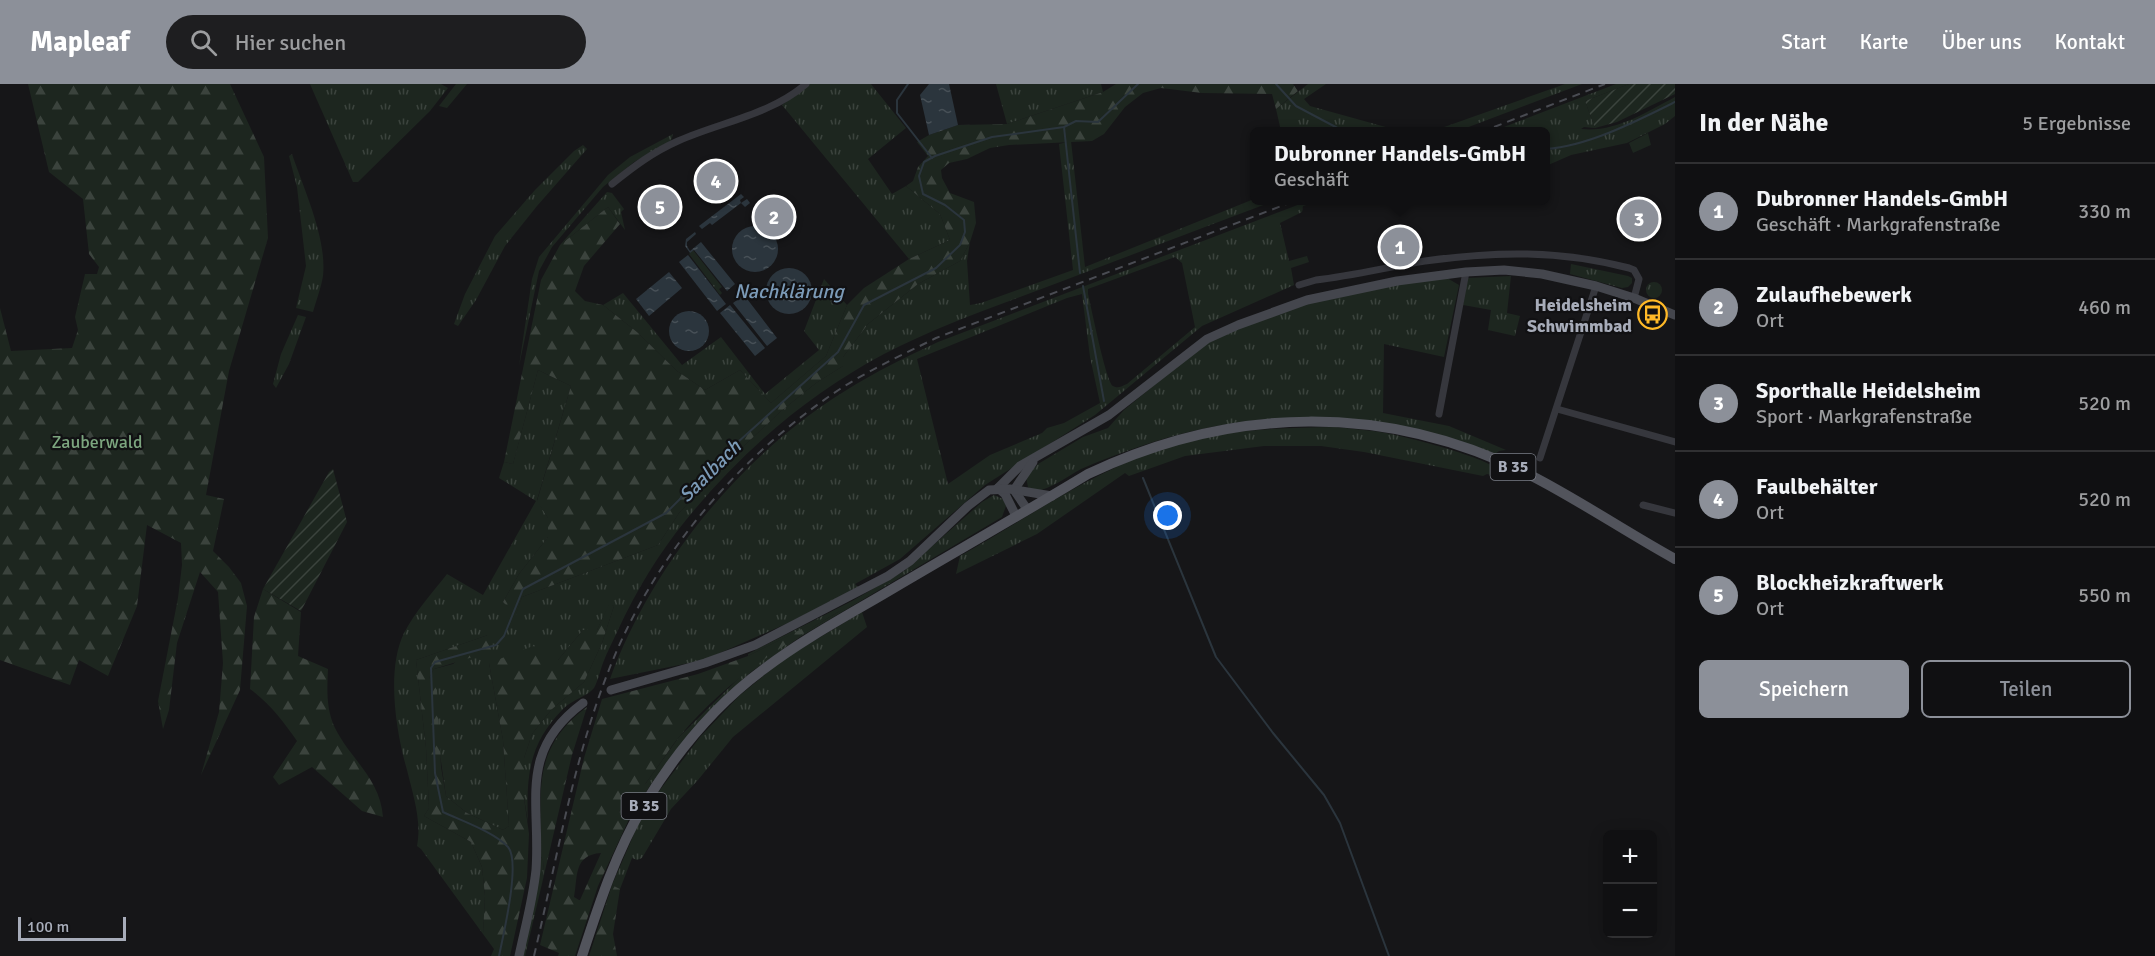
<!DOCTYPE html>
<html lang="de">
<head>
<meta charset="utf-8">
<style>
  :root { --surface:#101012; --page:#1e1e20; --text:#f1f3f6; --muted:#9c9d9f; --line:#303032; --accent:#8c9099 }
  body { margin:0; font-family:Signika,sans-serif; background:var(--page); color:var(--text) }
  .controls { position:absolute; right:18px; bottom:18px; display:grid; overflow:hidden; border-radius:9px; box-shadow:0 3px 15px #0003 }
  .controls button { width:54px; height:54px; display:grid; place-items:center; padding:0; border:0; border-bottom:2px solid var(--line); background:var(--surface); color:var(--text); font:30px sans-serif }
  .scale { position:absolute; left:18px; bottom:15px; width:108px; box-sizing:border-box; padding-left:6px; border:3px solid #a7acb9; border-top:0; font-size:16px; line-height:21px; white-space:nowrap; color:#a7acb9; -webkit-text-stroke:4px #111113; paint-order:stroke }
  .you { position:absolute; left:1168px; top:432px; width:21px; height:21px; margin:-15px; border:4px solid #fff; border-radius:50%; background:#1a73e8; box-shadow:0 0 0 9px #1a73e833 }
  .badge { display:grid; place-items:center; width:39px; height:39px; border-radius:50%; background:var(--accent); color:#fff; font-size:20px; font-weight:700 }
  .pin { position:absolute; translate:-50% -50%; border:3px solid #fff; box-shadow:0 2px 6px #0006 }
  .popup { position:absolute; left:1250px; top:43px; width:300px; height:78px; box-sizing:border-box; display:grid; place-content:center; border-radius:9px; background:var(--surface); filter:drop-shadow(0 2px 4px #0005); font-size:20px; white-space:nowrap; color:var(--muted) }
  .popup b { font-size:22px; color:var(--text) }
  .popup::after { content:''; position:absolute; left:50%; top:100%; margin-left:-12px; border:12px solid transparent; border-top-color:var(--surface) }
  .list { margin:0; padding:0; list-style:none }
  h2 { display:flex; justify-content:space-between; align-items:center; height:78px; margin:0; padding:0 24px; font-size:26px }
  h2 small { font-size:20px; font-weight:400; color:var(--muted) }
  .list li { display:grid; grid-template-columns:39px 1fr auto; gap:18px; align-items:center; box-sizing:border-box; height:96px; padding:0 24px; border-top:2px solid var(--line) }
  .list b { display:block; font-size:22px; white-space:nowrap }
  .list p { margin:0; font-size:20px; white-space:nowrap; color:var(--muted) }
  .list em { font-size:20px; font-style:normal; color:var(--muted) }
  .actions { display:flex; gap:12px; padding:18px 24px }
  .actions a { flex:1; padding:14px 0; border:2px solid var(--accent); border-radius:9px; text-align:center; font-size:21px; color:var(--accent) }
  .actions .main { background:var(--accent); color:#fff }
  .icon { flex:none; width:33px; height:33px; fill:none; stroke:currentColor; stroke-width:2; stroke-linecap:round; stroke-linejoin:round }
  .map { position:relative; flex:none; width:1675px; height:872px; overflow:hidden }
  header { display:flex; align-items:center; gap:36px; box-sizing:border-box; height:84px; padding:0 30px; background:var(--accent); color:#fff }
  header strong { font-size:28px }
  nav { display:flex; gap:33px; margin-inline-start:auto; font-size:21px }
  .search { width:420px; height:54px; background:var(--page); display:flex; align-items:center; gap:15px; box-sizing:border-box; padding:0 21px; border-radius:33px; color:var(--muted); font-size:22px }
  main { display:flex }
  aside { flex:1; background:var(--surface) }
  .map>svg:first-child { display:block }
  .grass { fill:url(#grass-tufts); fill-rule:evenodd }
  .forest { fill:url(#forest-firs); fill-rule:evenodd }
  .garden { fill:url(#garden-furrows) }
  .pitch { fill:#1d261f }
  .water { fill:url(#water-ripples) }
  .lines { fill:none; stroke-linecap:round; stroke-linejoin:round }
  .stream { stroke:#2b353d; stroke-width:2 }
  .street { stroke:#36373d; stroke-width:7 }
  .secondary { stroke:#44464d; stroke-width:9 }
  .primary { stroke:#52545c; stroke-width:10 }
  .rail { stroke:#494b52; stroke-width:2; stroke-dasharray:8 6; stroke-linecap:butt }
  .labels { text-anchor:middle; dominant-baseline:central; stroke-width:4.5; stroke-linejoin:round; paint-order:stroke }
  .shield { fill:#111113; stroke:#7a7e87; stroke-width:1.5 }
  .shield-label { font-size:16px; font-weight:bold; fill:#a7acb9 }
  .poi-label { font-size:18px; font-weight:bold; fill:#a7acb9; stroke:#111113; text-anchor:end }
  .park-label { font-size:18px; fill:#7ca57f; stroke:#111113 }
  .water-label { font-size:20px; font-style:italic; fill:#7b9ab7; stroke:#111113 }
</style>
</head>
<body>
<header>
<strong>Mapleaf</strong>
<div class="search"><svg class="icon" aria-label="search" viewBox="0 0 24 24"><circle cx="10" cy="10" r="6"/><path d="M15 15l6 6"/></svg>Hier suchen</div>
<nav><a>Start</a><a>Karte</a><a>Über uns</a><a>Kontakt</a></nav>
</header>
<main>
<div class="map">
<svg width="1675" height="872" viewBox="0 0 1675 872">
  <defs>
    <pattern id="grass-tufts" width="24" height="20" patternUnits="userSpaceOnUse" patternTransform="scale(1.5)"><rect width="24" height="20" fill="#1d261f"/><path d="M3 7l-1-3M5 7V3M7 7l1-3M15 17l-1-3M17 17v-4M19 17l1-3" fill="none" stroke="#3b433d"/></pattern>
    <pattern id="forest-firs" width="22" height="20" patternUnits="userSpaceOnUse" patternTransform="scale(1.5)"><rect width="22" height="20" fill="#1d261f"/><path d="M5 1l3.5 6h-7zM16 11l3.5 6h-7z" fill="#3b433d"/></pattern>
    <pattern id="garden-furrows" width="10" height="10" patternUnits="userSpaceOnUse" patternTransform="scale(1.5)"><rect width="10" height="10" fill="#1d261f"/><path d="M-1 1l2-2M0 10L10 0M9 11l2-2" fill="none" stroke="#3b433d"/></pattern>
    <pattern id="water-ripples" width="26" height="14" patternUnits="userSpaceOnUse" patternTransform="scale(1.5)"><rect width="26" height="14" fill="#2b353d"/><path d="M2 4q2-2 4 0t4 0M15 11q2-2 4 0t4 0" fill="none" stroke="#475057"/></pattern>
  </defs>
  <rect width="100%" height="100%" fill="#161618"/>
  <g class="grass">
    <path d="M310 0H441L448 4 430 27 358 98H353Z"/>
    <path d="M456 0H467L447 24 439 22Z"/>
    <path d="M809 0H871L906 44 868 75 892 110 906 102 940 130 950 156 909 175 782 21Z"/>
    <path d="M996 0H1101L1103 8 1007 40Z"/>
    <path d="M1308 0H1326L1304 15 1310 22 1400 47H1281L1276 25Z"/>
    <path d="M1565 0H1582L1458 47H1433Z"/>
    <path d="M1616 0H1629L1585 17 1595 44 1584 43 1581 45C1614 49 1647 28 1675 13V32L1665 40 1627 59 1571 71 1546 82V48H1491Z"/>
    <path d="M673 50 671 57 634 78 603 103 552 163 539 187 519 282 532 195 539 173 608 91 630 73Z"/>
    <path d="M1071 57 1085 183 1254 115V116L1274 117C1203 144 1131 171 1060 198 1002 220 942 240 884 270 807 311 741 368 686 436 659 469 636 507 618 546 613 557 607 568 603 579 600 587 598 597 594 604 588 612 572 616 564 624 529 659 526 691 528 738L524 714V674L532 650 551 626 584 598 602 559 614 522 609 521 597 546H583L558 576 489 579 503 656 509 742 503 746 467 729 446 712 429 594 434 585 453 580 488 551 416 576 426 664 429 724 424 732 471 758 482 783 485 812 483 850 421 765 417 762C422 737 413 711 407 686 396 648 386 586 404 549 415 528 432 509 447 490L483 511 536 417 499 394 504 378 513 380 538 286 571 302 537 416 548 434V453L519 490 503 518 516 530 522 513 658 461 679 429 730 375 780 328 816 299 843 282V273L868 240 918 200 960 177 970 158 967 177 970 221 981 219 1073 186 1059 60Z"/>
    <path d="M583 61 587 65 537 122 505 162 476 216 458 242 454 240 465 210 495 152 535 106 574 67Z"/>
    <path d="M292 70C304 106 327 154 323 192 321 204 316 217 313 228L296 224 306 182 297 103 289 72Z"/>
    <path d="M607 108 612 109 624 125 621 128 625 146 608 123 560 161Z"/>
    <path d="M1308 117H1319L1303 122 1302 128 1280 139 1289 177 1307 172 1309 178 1291 184 1294 201 1202 242 1095 331 985 401 900 475 855 500 858 503 788 539 704 576 610 595C651 482 742 370 845 307 875 288 906 273 938 258ZM1175 173 1182 179 1195 243 1127 300C1122 302 1118 305 1113 302 1106 298 1091 222 1088 210V205ZM1082 210 1090 273 1100 319 1064 339 1047 344 1042 349 990 371 948 400 917 275 1067 214Z"/>
    <path d="M693 166 722 203 719 205 722 209 720 211 689 170Z"/>
    <path d="M1571 180 1628 192 1632 194V199L1628 203 1622 204 1570 190Z"/>
    <path d="M1511 192 1507 229 1520 232 1515 252 1488 246 1491 226 1463 221 1467 194Z"/>
    <path d="M1447 194 1459 201 1444 273 1384 260 1383 329 1449 342 1506 366 1499 367 1495 370C1380 326 1267 321 1150 359 1126 367 1104 375 1081 385 1068 392 1055 402 1041 406 1035 407 1032 406 1028 403L1026 393 1038 380 1083 353 1108 344 1124 326 1157 299 1198 265 1220 252 1308 219 1394 201Z"/>
    <path d="M824 195 847 221 826 272 771 319 740 286 705 306 677 287 637 248 603 221 623 209 682 281 721 253 765 310 819 266 804 247Z"/>
    <circle cx="1654" cy="206" r="8"/>
    <path d="M298 231 306 233 289 280 276 304 273 300 281 270Z"/>
    <path d="M1335 343C1352 345 1369 346 1386 349 1406 353 1497 375 1504 391L1502 394 1487 390 1483 392 1364 368 1321 362H1264L1185 372 1129 392 1125 389 1037 450 956 490 960 472C1028 434 1092 387 1167 363 1221 345 1278 344 1335 343Z"/>
    <path d="M994 411 1003 415 1006 422 1002 433 800 553 751 588 719 617 653 697 630 733 619 729 626 713 646 699 679 653 746 587 783 561 843 525 748 572V570L852 517 904 487 982 418Z"/>
    <path d="M862 528 867 543 733 653 698 696 671 725 642 774 637 776 632 774 620 805 612 801 644 727 700 653 739 612 784 575Z"/>
    <path d="M541 773 543 776 544 791 525 872H523Z"/>
  </g>
  <g class="forest">
    <path d="M28 0H230L264 73 268 154 229 287 206 411 224 415 213 467 229 483 241 499 247 522 240 606 201 691 219 628 223 579 218 508 200 488 177 559 169 626 163 645 158 617 178 514 182 481 181 459 147 441 137 522 108 592 79 576 70 601 0 576V224L11 267 72 264 78 246 75 233 85 190H97L99 183 89 170 83 115 49 88Z"/>
    <path d="M1116 0H1293L1298 7 1276 25 1272 10 1202 9 1161 4 1143 9 1125 23 1104 50 1092 57 1009 61 990 64 967 75 949 79 941 86 942 94 950 109 974 118 976 139 970 158 960 177 918 200 868 240 843 273V282L816 299 780 328 730 375 679 429 658 461 522 513 516 531 503 518 519 490 548 453V434L537 417 571 302 538 286 513 380 504 378 541 196 560 161 608 123 620 140 584 182 575 207 585 217 603 221 637 248 677 287 705 306 740 286 771 319 826 272 847 221 864 204 909 175 950 156 940 130 906 102 913 97 918 83 928 72 917 58 929 51 958 41 1007 40 1103 8Z"/>
    <path d="M263 505 301 528 298 572 328 585C327 605 326 625 335 644 351 676 380 694 383 733L362 727 312 683 279 701 273 693 297 657C283 637 270 620 250 605L254 533Z"/>
    <path d="M853 519C789 557 728 594 679 653 664 672 652 693 635 712L632 711 626 714 619 728 630 733 598 802 575 872H558L559 869 540 861 584 674 602 615 698 590 748 572ZM601 769 580 816H579L574 813C578 793 573 771 601 769Z"/>
    <path d="M609 520 614 522 602 559 584 598 551 626 532 650 524 674V714L529 750 527 794 510 872H491L494 865 483 850 485 812 482 783 471 758 424 732 429 724 426 664 416 576 488 551 492 567 434 585 429 594 437 606 441 683 446 712 467 729 503 746 509 742 503 656 489 579 533 562 558 576 583 546H597Z"/>
    <path d="M587 623 572 671 544 791 543 776 541 773C542 711 529 666 587 623Z"/>
    <path d="M612 801 620 805 613 850 617 872H589Z"/>
  </g>
  <g class="garden">
    <path d="M1629 0H1675V10L1617 38 1595 44 1585 17Z"/>
    <path d="M333 385 347 438 301 527 263 505 329 388Z"/>
  </g>
  <path class="pitch" d="M1648 49 1651 61 1633 69 1629 59Z"/>
  <g class="water">
    <path d="M929 0H949L958 41 929 51 920 11Z"/>
    <path d="M741 110 744 113 740 116 741 119 747 115 750 119 745 123 741 119 712 141 710 139 702 145 699 142Z"/>
    <circle cx="755" cy="165" r="23"/>
    <path d="M695 148 696 150 687 158V162L690 167 701 158 735 200 727 207 694 166 690 169 685 162 686 155Z"/>
    <path d="M688 171 726 220 717 227 679 178Z"/>
    <circle cx="789" cy="207" r="23"/>
    <path d="M669 188 682 204 649 232 636 215Z"/>
    <path d="M741 207 777 254 767 262 733 219 740 214 737 210Z"/>
    <path d="M730 221 765 264 755 272 720 229Z"/>
    <circle cx="689" cy="247" r="20"/>
  </g>
  <g class="lines">
    <g class="stream">
      <path d="M908 0 897 16V29L932 74"/>
      <path d="M1276 0 1296 22 1345 48"/>
      <path d="M1064 43 1080 189"/>
      <path d="M1546 65C1588 62 1637 37 1675 18"/>
      <path d="M1083 202 1104 317"/>
      <path d="M1143 394 1216 573 1273 649 1324 711 1340 739 1389 872"/>
      <path d="M499 872C503 852 521 778 508 763 494 748 462 737 443 728L435 689 431 584 435 578 496 561 504 552 523 505 666 429 728 367 838 268 864 221 936 184 960 161 965 148 964 136 945 121 923 110 919 92 924 78 935 72 992 53 1064 43 1076 37 1098 38 1138 0"/>
    </g>
    <g class="street">
      <path d="M612 100C633 83 653 68 678 57 721 38 770 31 806 0"/>
      <path d="M1299 201 1316 196C1352 192 1388 183 1425 177 1496 167 1559 166 1629 184L1634 186 1639 195 1634 214"/>
      <path d="M1557 325 1675 358"/>
      <path d="M1439 330 1466 188"/>
      <path d="M1540 374 1596 202"/>
      <path d="M1643 421 1675 429"/>
    </g>
    <g class="secondary">
      <path d="M998 404 1020 382 1109 331 1207 255 1238 241 1307 216 1397 197 1466 188 1504 186 1542 190 1596 202 1634 214 1675 231"/>
      <path d="M998 404 1005 410 1016 432"/>
      <path d="M1014 406 1033 378"/>
      <path d="M1014 406 1027 425"/>
      <path d="M611 606 705 579 755 561 888 492 910 477 968 422 989 406 1010 405 1052 412"/>
      <path d="M519 872C525 844 533 815 536 786 541 718 517 668 583 619"/>
    </g>
    <path class="primary" d="M582 872C599 820 616 768 644 721 675 670 716 620 764 585 806 553 854 528 899 501 962 464 1025 428 1088 390 1231 322 1386 318 1530 391 1579 416 1626 448 1675 475"/>
    <g class="rail">
      <path d="M1481 48 1605 0"/>
      <path d="M534 872C557 775 573 676 610 583 655 470 739 372 840 305 871 285 904 270 936 254L1297 116"/>
    </g>
  </g>
  <defs>
    <symbol id="bus-ring" viewBox="-11 -11 22 22"><circle r="9.5" fill="#111113" stroke="#ffb927" stroke-width="1.5"/><path d="M-5-6H5V4H4V6H2V4H-2V6H-4V4H-5ZM-3.5-4V0h7V-4ZM-3.5 1.2v1.5H-2V1.2ZM2 1.2v1.5H3.5V1.2Z" fill="#ffb927"/></symbol>
  </defs>
  <g fill-rule="evenodd">
    <use href="#bus-ring" x="1636" y="214" width="33" height="33"/>
  </g>
  <g class="labels">
    <g class="shield">
      <rect x="1490.5" y="370" width="45" height="26" rx="4.5"/>
      <rect x="621.5" y="709" width="45" height="26" rx="4.5"/>
    </g>
    <g class="shield-label">
      <text x="1513" y="383">B 35</text>
      <text x="644" y="722">B 35</text>
    </g>
    <g class="poi-label">
      <text x="1632" y="221">Heidelsheim<tspan x="1632" dy="21">Schwimmbad</tspan></text>
    </g>
    <g class="park-label">
      <text x="97" y="358">Zauberwald</text>
    </g>
    <g class="water-label">
      <text x="789" y="207">Nachklärung</text>
      <text transform="translate(710 387) rotate(-45)">Saalbach</text>
    </g>
  </g>
</svg>
<div class="controls">
<button>+</button>
<button>−</button>
</div>
<div class="scale">100 m</div>
<div class="you"></div>
<div class="pin badge" style="left:1400px;top:163px">1</div>
<div class="popup"><b>Dubronner Handels-GmbH</b>Geschäft</div>
<div class="pin badge" style="left:774px;top:133px">2</div>
<div class="pin badge" style="left:1639px;top:135px">3</div>
<div class="pin badge" style="left:716px;top:97px">4</div>
<div class="pin badge" style="left:660px;top:123px">5</div>
</div>
<aside>
<h2>In der Nähe<small>5 Ergebnisse</small></h2>
<ul class="list">
<li><span class="badge">1</span><div><b>Dubronner Handels-GmbH</b><p>Geschäft · Markgrafenstraße</p></div><em>330 m</em></li>
<li><span class="badge">2</span><div><b>Zulaufhebewerk</b><p>Ort</p></div><em>460 m</em></li>
<li><span class="badge">3</span><div><b>Sporthalle Heidelsheim</b><p>Sport · Markgrafenstraße</p></div><em>520 m</em></li>
<li><span class="badge">4</span><div><b>Faulbehälter</b><p>Ort</p></div><em>520 m</em></li>
<li><span class="badge">5</span><div><b>Blockheizkraftwerk</b><p>Ort</p></div><em>550 m</em></li>
</ul>
<div class="actions"><a class="main">Speichern</a><a>Teilen</a></div>
</aside>
</main>
</body>
</html>
